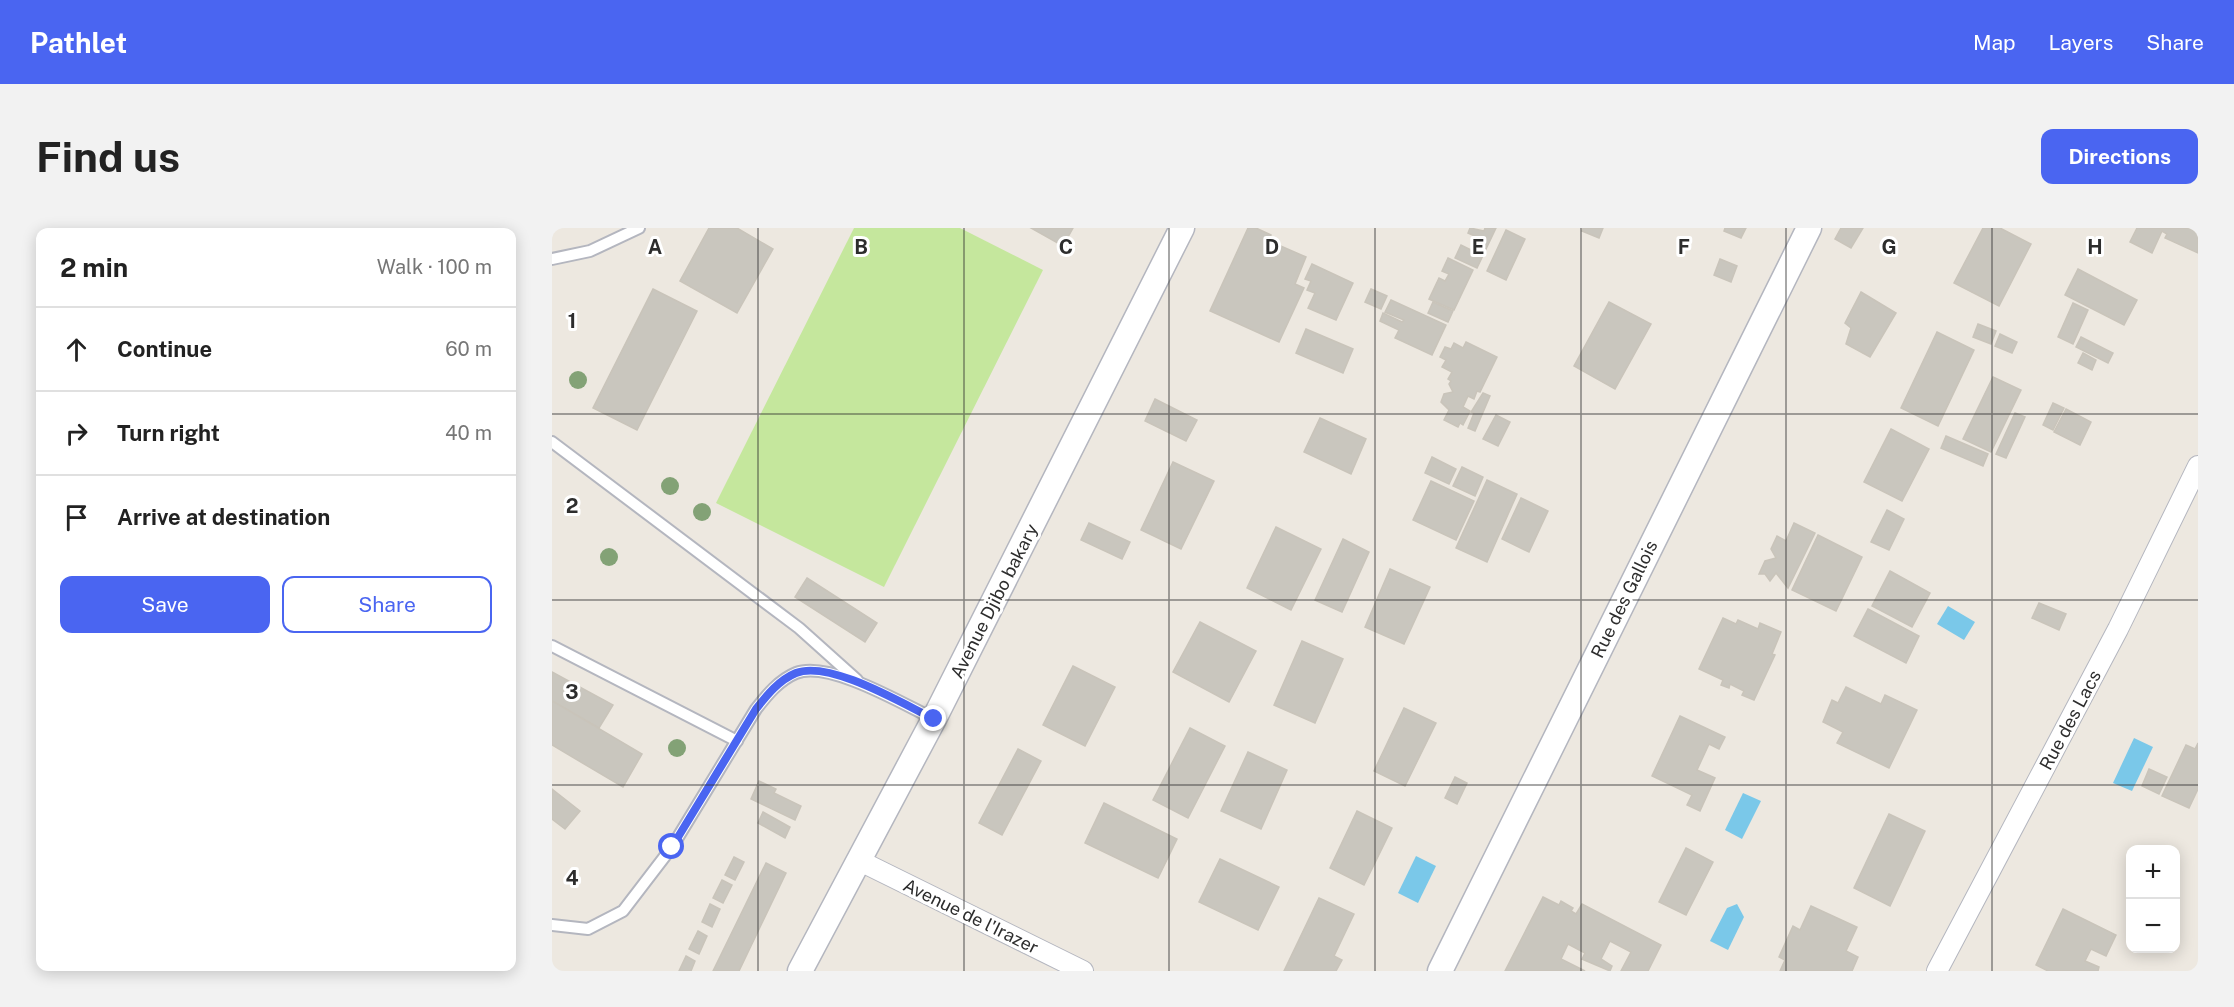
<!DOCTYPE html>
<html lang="en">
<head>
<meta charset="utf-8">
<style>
  :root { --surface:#fff; --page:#f2f2f2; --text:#222; --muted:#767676; --line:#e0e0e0; --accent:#4a65f1 }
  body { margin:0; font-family:"Public Sans",sans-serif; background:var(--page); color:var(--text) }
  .controls { position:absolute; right:18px; bottom:18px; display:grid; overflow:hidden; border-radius:12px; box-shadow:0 3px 15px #0003 }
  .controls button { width:54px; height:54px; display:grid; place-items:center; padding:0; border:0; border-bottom:2px solid var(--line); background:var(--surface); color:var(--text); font:30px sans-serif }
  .stop { position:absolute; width:18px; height:18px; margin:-14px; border:4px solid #4a65f1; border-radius:50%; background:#fff }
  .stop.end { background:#4a65f1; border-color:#fff; box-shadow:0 2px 6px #0008 }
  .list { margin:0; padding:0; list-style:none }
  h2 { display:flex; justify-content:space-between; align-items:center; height:78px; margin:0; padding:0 24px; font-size:26px }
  h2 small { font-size:20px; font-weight:400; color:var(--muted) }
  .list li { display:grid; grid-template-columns:39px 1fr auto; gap:18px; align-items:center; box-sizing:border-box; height:84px; padding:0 24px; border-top:2px solid var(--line) }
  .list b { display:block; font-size:22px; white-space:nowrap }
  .list em { font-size:20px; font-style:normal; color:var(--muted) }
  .actions { display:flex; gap:12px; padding:18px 24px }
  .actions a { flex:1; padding:14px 0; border:2px solid var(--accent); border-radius:12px; text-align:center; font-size:21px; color:var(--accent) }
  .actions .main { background:var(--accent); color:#fff }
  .icon { flex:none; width:33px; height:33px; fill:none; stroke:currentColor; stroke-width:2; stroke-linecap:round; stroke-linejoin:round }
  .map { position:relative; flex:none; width:1646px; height:743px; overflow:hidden; border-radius:12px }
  header { display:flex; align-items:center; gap:36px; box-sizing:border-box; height:84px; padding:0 30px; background:var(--accent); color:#fff }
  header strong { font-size:28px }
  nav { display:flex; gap:33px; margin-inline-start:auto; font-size:21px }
  .intro { display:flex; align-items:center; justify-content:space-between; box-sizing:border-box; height:144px; padding:0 36px }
  h1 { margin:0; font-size:42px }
  .button { padding:15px 27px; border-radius:12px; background:var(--accent); color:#fff; font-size:21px; font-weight:700 }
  main { display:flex; gap:36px; padding:0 36px }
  aside { flex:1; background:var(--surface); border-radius:12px; box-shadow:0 3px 15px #0003 }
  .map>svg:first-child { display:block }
  .pitch { fill:#c5e79d }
  .water { fill:#7ac8e9 }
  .building { fill:#c9c6be; stroke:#c9c4ba; stroke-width:1.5 }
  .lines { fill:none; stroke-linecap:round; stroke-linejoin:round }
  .service-casing { stroke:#b4b6bf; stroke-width:14 }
  .minor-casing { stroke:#b4b6bf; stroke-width:22 }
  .tertiary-casing { stroke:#b4b6bf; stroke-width:27 }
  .service { stroke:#fff; stroke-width:10 }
  .minor { stroke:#fff; stroke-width:20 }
  .tertiary { stroke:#fff; stroke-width:24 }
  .tree { fill:#83a276 }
  .route { stroke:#4a65f1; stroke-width:8 }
  .grid { fill:none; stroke:#2d2d2d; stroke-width:1.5; stroke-opacity:0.55 }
  .labels { text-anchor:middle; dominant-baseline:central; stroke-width:6; stroke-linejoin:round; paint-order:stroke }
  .street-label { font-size:18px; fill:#2d2d2d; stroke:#fff }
  .grid-label { font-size:20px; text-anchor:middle; font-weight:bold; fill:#2d2d2d; stroke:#fff; stroke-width:6; stroke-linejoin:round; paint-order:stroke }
</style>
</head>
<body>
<header>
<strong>Pathlet</strong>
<nav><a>Map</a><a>Layers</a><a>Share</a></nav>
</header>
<div class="intro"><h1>Find us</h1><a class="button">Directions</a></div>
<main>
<aside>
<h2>2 min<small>Walk · 100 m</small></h2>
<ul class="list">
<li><svg class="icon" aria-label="ahead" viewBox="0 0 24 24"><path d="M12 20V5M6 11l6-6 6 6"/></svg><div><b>Continue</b></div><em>60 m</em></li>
<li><svg class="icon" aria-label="right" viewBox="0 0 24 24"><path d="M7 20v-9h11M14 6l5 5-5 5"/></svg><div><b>Turn right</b></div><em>40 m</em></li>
<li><svg class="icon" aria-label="arrive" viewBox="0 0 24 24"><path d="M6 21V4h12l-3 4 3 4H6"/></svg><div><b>Arrive at destination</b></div></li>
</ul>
<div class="actions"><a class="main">Save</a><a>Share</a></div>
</aside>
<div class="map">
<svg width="1646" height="743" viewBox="0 0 1646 743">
  <rect width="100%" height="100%" fill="#ede8e0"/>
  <path class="pitch" d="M302 0H408L491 42 332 359 164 275Z"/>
  <g class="water">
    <path d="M1396 378 1423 394 1412 412 1385 396Z"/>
    <path d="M1582 510 1601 519 1580 563 1561 555Z"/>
    <path d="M1191 565 1209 573 1190 611 1173 602Z"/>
    <path d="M864 628 884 638 866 675 846 665Z"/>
    <path d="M1185 676 1192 689 1176 722 1158 713 1175 680Z"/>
  </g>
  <g class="building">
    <path d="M157 0H185L221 21 185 85 128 53Z"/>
    <path d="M479 0H521L511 18Z"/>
    <path d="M696 0H704L719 7 717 13 754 29 743 56 752 60 727 114 658 83Z"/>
    <path d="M918 0 932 3 933 0H944L925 40 903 30 909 17 919 22 925 9 916 5Z"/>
    <path d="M1031 0H1051L1047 10 1030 3Z"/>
    <path d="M1173 0H1194L1189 10 1172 3Z"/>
    <path d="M1289 0H1311L1299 20 1283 11Z"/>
    <path d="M1431 0H1448L1479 16 1447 78 1402 55Z"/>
    <path d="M1585 0H1646V25L1613 10 1615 6 1610 3 1600 25 1578 14Z"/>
    <path d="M954 2 973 11 954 52 935 43Z"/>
    <path d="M896 30 921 42 902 82 877 71 887 50 893 53 897 46 890 43Z"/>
    <path d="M1168 31 1185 38 1179 54 1162 47Z"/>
    <path d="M760 36 801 55 784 92 756 80 763 65 755 62 759 53 753 51Z"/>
    <path d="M1526 41 1585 72 1572 97 1513 67Z"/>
    <path d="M101 61 145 83 85 202 41 180Z"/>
    <path d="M819 61 835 68 829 81 813 74Z"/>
    <path d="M1309 64 1344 85 1318 129 1294 116 1299 100 1293 95Z"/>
    <path d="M839 72 894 97 880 127 843 110 847 102 828 93 831 85 850 94 852 92 833 84Z"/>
    <path d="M881 74 901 83 896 94 876 85Z"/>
    <path d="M1057 74 1099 96 1063 161 1022 138Z"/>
    <path d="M1521 75 1536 82 1521 116 1506 109Z"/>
    <path d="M1426 96 1444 103 1439 116 1421 109Z"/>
    <path d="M754 101 801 121 791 145 744 125Z"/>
    <path d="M1385 104 1422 122 1386 198 1349 180Z"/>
    <path d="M1448 106 1465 114 1460 125 1443 118Z"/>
    <path d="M1529 109 1561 125 1556 135 1524 119Z"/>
    <path d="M914 114 945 129 928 164 925 163 922 171 916 168 911 179 918 183 911 197 908 195 906 199 892 192 897 182 889 174 892 166 901 164 897 156 899 153 896 151 900 144 890 139 894 132 888 129 893 119 899 121 902 115 911 120Z"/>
    <path d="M1531 125 1544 132 1540 142 1526 135Z"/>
    <path d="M1441 149 1469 162 1439 224 1411 211Z"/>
    <path d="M931 165 938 168 923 203 916 200 922 185 919 184Z"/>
    <path d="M603 171 645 192 634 213 593 193Z"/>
    <path d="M1501 175 1512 180 1501 202 1491 197Z"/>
    <path d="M1514 181 1539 194 1528 217 1502 204Z"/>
    <path d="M1463 185 1473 189 1454 230 1444 226Z"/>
    <path d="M944 187 958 194 946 218 931 211Z"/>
    <path d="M768 190 814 211 799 246 752 224Z"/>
    <path d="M1339 201 1377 221 1350 273 1312 254Z"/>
    <path d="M1394 208 1436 226 1431 238 1389 220Z"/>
    <path d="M880 229 904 241 897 256 873 245Z"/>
    <path d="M621 234 662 253 629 321 589 302Z"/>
    <path d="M910 239 931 249 923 268 901 258Z"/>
    <path d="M935 252 965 266 935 334 904 320Z"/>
    <path d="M879 253 922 273 904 312 861 292Z"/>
    <path d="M969 270 996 283 977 324 950 311Z"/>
    <path d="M1335 282 1352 291 1337 322 1319 314Z"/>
    <path d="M537 295 578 314 570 331 529 312Z"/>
    <path d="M1242 295 1263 305 1236 360 1224 345 1218 353 1213 346H1207L1213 333 1224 330 1219 321 1225 308 1234 313Z"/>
    <path d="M724 299 769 321 739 382 695 360Z"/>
    <path d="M1266 307 1310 329 1284 383 1240 362Z"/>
    <path d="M791 311 817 324 790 384 763 372Z"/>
    <path d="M838 341 878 359 852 416 813 399Z"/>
    <path d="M1338 343 1378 365 1360 399 1320 378Z"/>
    <path d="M255 350 325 395 313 414 243 369Z"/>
    <path d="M1487 375 1514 386 1507 402 1480 390Z"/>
    <path d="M1316 381 1367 408 1354 435 1302 408Z"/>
    <path d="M1171 390 1184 396 1186 392 1206 401 1208 395 1229 404 1220 426 1223 427 1202 472 1190 467 1192 463 1178 456 1177 460 1169 457 1171 452 1147 441Z"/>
    <path d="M648 394 704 423 677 474 621 444Z"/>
    <path d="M750 413 791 431 763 495 722 477Z"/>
    <path d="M521 438 563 459 533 518 491 497Z"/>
    <path d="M0 444 61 477 47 500 0 473Z"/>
    <path d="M1294 459 1329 476 1333 467 1365 482 1337 540 1285 515 1291 504 1271 494 1280 472 1286 475Z"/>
    <path d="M0 473 90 526 71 559 0 517Z"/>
    <path d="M852 480 884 495 853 558 822 543Z"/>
    <path d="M1128 488 1173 509 1167 521 1157 516 1145 542 1163 550 1148 583 1135 577 1140 567 1100 548Z"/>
    <path d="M638 500 673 518 636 590 601 572Z"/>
    <path d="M1646 515V561L1637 580 1610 568 1634 517 1643 521Z"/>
    <path d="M466 521 489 533 450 607 427 595Z"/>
    <path d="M696 524 735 542 709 601 669 583Z"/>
    <path d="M1597 541 1615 549 1607 566 1590 558Z"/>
    <path d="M903 549 915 555 905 576 893 570Z"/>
    <path d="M207 553 224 561 222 565 249 578 243 592 199 571Z"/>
    <path d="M0 561 28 583 13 601 0 591Z"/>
    <path d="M552 575 625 611 606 650 533 615Z"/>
    <path d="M805 583 840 600 812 657 778 640Z"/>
    <path d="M211 584 238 599 233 610 206 595Z"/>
    <path d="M1337 586 1373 603 1338 678 1302 660Z"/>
    <path d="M1134 620 1161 634 1134 687 1107 674Z"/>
    <path d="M182 629 192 634 183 652 173 647Z"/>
    <path d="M668 631 727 659 706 702 647 674Z"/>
    <path d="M214 635 234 645 187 743H161Z"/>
    <path d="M170 652 180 657 171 675 161 670Z"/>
    <path d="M991 669 1007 677 1009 673 1021 680 1019 683 1024 686 1030 676 1109 717 1096 743H1069L1079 724 1058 713 1049 731 1060 738 1058 743 1030 731 1033 725 1016 716 1009 731 1033 743H953Z"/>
    <path d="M767 670 802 686 782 728 790 732 784 743H732Z"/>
    <path d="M158 676 168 681 160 699 150 694Z"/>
    <path d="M1259 678 1305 699 1294 723 1306 729 1300 743H1228L1233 732 1227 729 1241 698 1248 702Z"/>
    <path d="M1511 681 1564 707 1554 728 1539 721 1533 733 1547 739 1546 743H1496L1484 737Z"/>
    <path d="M146 703 155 708 147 726 137 721Z"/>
    <path d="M134 728 143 733 139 743H127Z"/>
  </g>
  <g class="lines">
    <defs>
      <g id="service">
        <path d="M0 31 38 23 87 0"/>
        <path d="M0 214 247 400 305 452"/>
        <path d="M0 418 185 513"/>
        <path d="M0 697 36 701 71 683 120 619 204 481C215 467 227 452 244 445 277 432 351 476 382 491"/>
      </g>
      <g id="minor">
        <path d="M306 632 531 743"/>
        <path d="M1385 743 1566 401 1646 238"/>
      </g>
      <g id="tertiary">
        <path d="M248 743 382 491 630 0"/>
        <path d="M888 743 1257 0"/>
      </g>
    </defs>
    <use href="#service" class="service-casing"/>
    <use href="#minor" class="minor-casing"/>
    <use href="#tertiary" class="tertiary-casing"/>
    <use href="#service" class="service"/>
    <use href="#minor" class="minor"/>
    <use href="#tertiary" class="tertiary"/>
  </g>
  <g class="tree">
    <circle cx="26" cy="152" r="9"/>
    <circle cx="118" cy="258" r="9"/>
    <circle cx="150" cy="284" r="9"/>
    <circle cx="57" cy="329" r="9"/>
    <circle cx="125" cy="520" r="9"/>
  </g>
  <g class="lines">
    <path class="route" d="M120 619 204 481C215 467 227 452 244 445 278 432 351 476 382 491"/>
  </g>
  <path class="grid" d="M206 0V743M412 0V743M617 0V743M823 0V743M1029 0V743M1234 0V743M1440 0V743M0 186H1646M0 372H1646M0 557H1646"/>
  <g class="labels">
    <g class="street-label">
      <text transform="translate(1072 371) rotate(-64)">Rue des Gallois</text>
      <text transform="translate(442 373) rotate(-63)">Avenue Djibo bakary</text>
      <text transform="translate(1518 492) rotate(-62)">Rue des Lacs</text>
      <text transform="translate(419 688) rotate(26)">Avenue de l'Irazer</text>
    </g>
  </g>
  <g class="grid-label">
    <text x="103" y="26">A</text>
    <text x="309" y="26">B</text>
    <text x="514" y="26">C</text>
    <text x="720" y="26">D</text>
    <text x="926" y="26">E</text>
    <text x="1132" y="26">F</text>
    <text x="1337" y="26">G</text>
    <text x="1543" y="26">H</text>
    <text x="20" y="100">1</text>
    <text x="20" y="285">2</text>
    <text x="20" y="471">3</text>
    <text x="20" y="657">4</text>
  </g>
</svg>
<div class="controls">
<button>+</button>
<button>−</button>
</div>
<div class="stop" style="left:120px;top:619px"></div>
<div class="stop end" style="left:382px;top:491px"></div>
</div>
</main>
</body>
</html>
